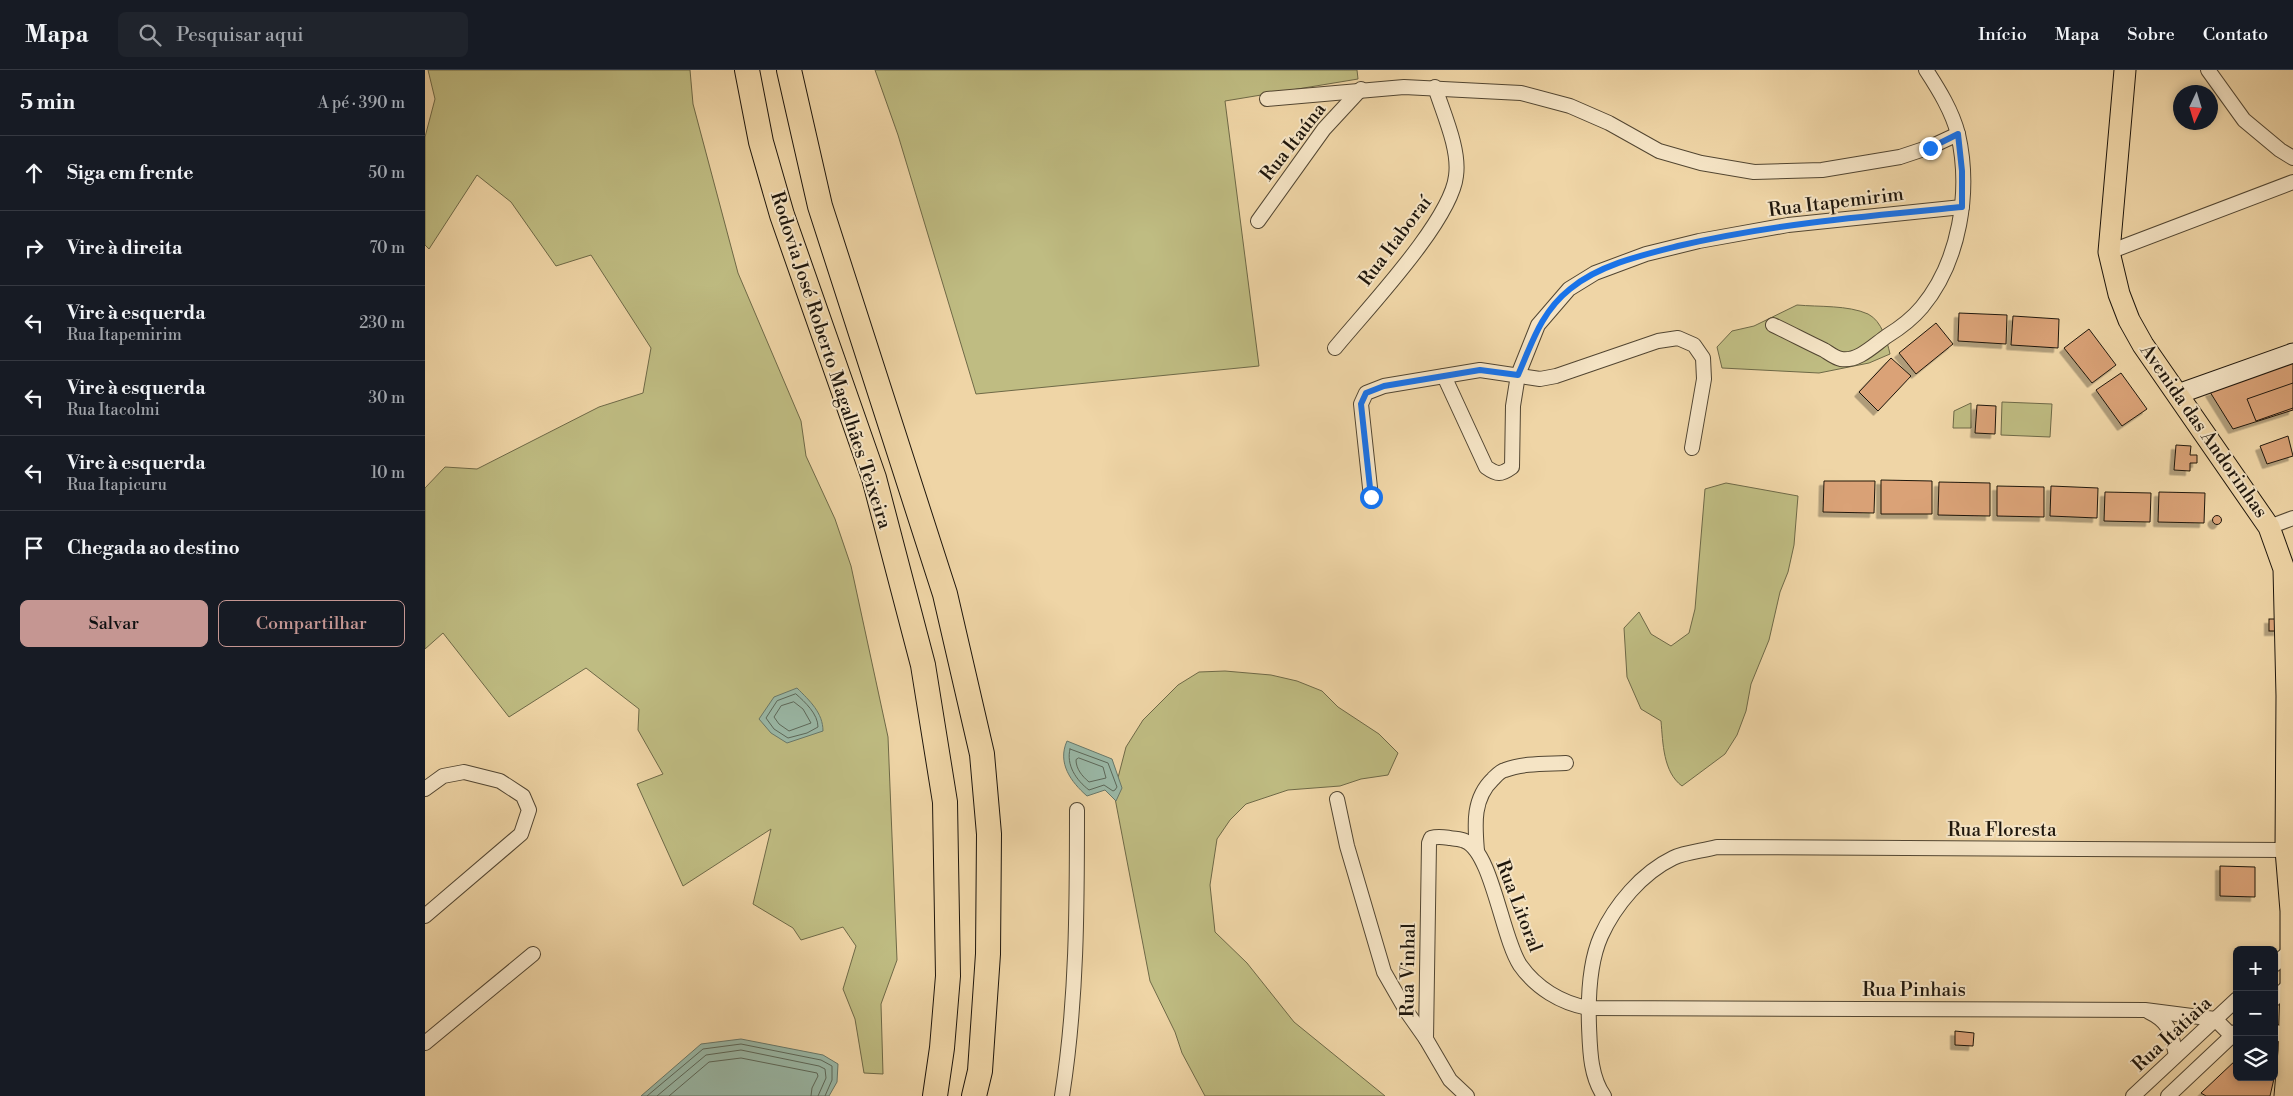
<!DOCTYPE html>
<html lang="pt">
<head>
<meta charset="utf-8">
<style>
  :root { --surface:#171b24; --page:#20242c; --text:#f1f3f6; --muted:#9ea1a6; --line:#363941; --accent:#c59692 }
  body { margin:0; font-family:"Libre Bodoni",serif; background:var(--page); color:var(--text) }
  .controls { position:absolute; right:15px; bottom:15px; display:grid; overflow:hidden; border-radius:8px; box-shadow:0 2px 8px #0003 }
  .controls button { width:45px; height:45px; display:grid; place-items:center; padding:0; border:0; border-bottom:1px solid var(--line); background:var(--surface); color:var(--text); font:25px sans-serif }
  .compass { position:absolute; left:1748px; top:15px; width:45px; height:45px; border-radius:50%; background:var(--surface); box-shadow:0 2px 8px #0003; rotate:184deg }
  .stop { position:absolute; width:15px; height:15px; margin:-11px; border:4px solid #1a73e8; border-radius:50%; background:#fff }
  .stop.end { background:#1a73e8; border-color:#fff; box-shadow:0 1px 5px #0008 }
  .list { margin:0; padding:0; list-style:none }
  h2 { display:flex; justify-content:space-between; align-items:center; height:65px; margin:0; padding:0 20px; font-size:21px }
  h2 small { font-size:16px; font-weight:400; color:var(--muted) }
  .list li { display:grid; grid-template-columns:32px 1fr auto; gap:15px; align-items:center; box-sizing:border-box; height:75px; padding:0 20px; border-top:1px solid var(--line) }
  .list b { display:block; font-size:19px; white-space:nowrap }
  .list p { margin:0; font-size:16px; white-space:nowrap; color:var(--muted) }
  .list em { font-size:16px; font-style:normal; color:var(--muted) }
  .actions { display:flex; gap:10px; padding:15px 20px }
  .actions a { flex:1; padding:11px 0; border:1px solid var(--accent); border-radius:8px; text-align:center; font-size:18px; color:var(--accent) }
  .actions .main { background:var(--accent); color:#111 }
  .icon { flex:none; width:28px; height:28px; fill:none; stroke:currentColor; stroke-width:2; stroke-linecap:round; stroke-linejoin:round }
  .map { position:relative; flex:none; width:1868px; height:1026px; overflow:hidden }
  header { display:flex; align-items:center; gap:30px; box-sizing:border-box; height:70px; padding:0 25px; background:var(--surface); border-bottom:1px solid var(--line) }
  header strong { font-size:24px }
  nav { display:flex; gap:28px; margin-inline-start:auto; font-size:18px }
  .search { width:350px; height:45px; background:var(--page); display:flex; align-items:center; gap:12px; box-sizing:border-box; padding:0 18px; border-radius:8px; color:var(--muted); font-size:19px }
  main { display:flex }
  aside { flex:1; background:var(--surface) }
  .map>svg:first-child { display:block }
  .green { fill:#bfbc82; stroke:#6e6947 }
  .water { fill:#9ab9a8; stroke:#68786a }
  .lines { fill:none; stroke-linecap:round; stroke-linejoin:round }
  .shore { stroke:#5c685a; stroke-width:1 }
  .building { fill:#daa277; stroke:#1e160c; filter:url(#shadow) }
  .street-casing { stroke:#524632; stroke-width:16 }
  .secondary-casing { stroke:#1e160c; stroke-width:21 }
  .primary-casing { stroke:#1e160c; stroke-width:23 }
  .highway-casing { stroke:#1e160c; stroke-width:26 }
  .street { stroke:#f5e4c5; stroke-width:14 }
  .secondary { stroke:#f5e4c5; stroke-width:19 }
  .primary { stroke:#efd5a6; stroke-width:21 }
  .highway { stroke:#efd5a6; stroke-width:24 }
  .route { stroke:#1a73e8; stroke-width:6 }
  .labels { text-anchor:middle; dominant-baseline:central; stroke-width:4; stroke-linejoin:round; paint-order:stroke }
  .street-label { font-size:19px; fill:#1e160c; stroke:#f5e4c5 }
</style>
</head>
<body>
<header>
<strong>Mapa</strong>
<div class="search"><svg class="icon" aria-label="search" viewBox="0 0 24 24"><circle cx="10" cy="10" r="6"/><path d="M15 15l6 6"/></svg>Pesquisar aqui</div>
<nav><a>Início</a><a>Mapa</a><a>Sobre</a><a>Contato</a></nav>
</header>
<main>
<aside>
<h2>5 min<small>A pé · 390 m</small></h2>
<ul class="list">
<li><svg class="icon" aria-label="ahead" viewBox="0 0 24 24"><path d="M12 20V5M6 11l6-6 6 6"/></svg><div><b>Siga em frente</b></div><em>50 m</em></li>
<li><svg class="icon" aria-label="right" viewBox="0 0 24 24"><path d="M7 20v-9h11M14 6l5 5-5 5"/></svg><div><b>Vire à direita</b></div><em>70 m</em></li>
<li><svg class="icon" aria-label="left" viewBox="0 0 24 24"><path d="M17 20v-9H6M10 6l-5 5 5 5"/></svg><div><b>Vire à esquerda</b><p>Rua Itapemirim</p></div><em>230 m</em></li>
<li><svg class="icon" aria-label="left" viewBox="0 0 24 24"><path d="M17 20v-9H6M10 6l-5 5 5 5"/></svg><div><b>Vire à esquerda</b><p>Rua Itacolmi</p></div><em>30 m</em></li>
<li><svg class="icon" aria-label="left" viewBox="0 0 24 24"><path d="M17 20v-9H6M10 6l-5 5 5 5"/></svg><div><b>Vire à esquerda</b><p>Rua Itapicuru</p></div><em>10 m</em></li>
<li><svg class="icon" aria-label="arrive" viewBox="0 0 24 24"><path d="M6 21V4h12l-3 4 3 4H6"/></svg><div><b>Chegada ao destino</b></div></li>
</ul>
<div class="actions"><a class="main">Salvar</a><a>Compartilhar</a></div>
</aside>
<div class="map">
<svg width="1868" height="1026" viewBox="0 0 1868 1026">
  <defs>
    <filter id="shadow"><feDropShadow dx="-4.5" dy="4.5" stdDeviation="0" flood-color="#0004"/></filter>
  </defs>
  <rect width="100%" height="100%" fill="#efd5a6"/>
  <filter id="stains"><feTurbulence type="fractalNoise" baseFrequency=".004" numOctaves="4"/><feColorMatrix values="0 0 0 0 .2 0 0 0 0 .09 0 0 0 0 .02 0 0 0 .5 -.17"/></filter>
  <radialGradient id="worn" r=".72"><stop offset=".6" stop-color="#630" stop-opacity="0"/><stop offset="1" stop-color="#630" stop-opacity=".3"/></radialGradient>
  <g class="green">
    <path d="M3 0H265L268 34 313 203 376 351 381 386 410 449 426 496 463 667 472 890 456 934 458 1004 439 1003 430 949 418 919 431 876 418 857 376 870 368 858 328 834 346 759 258 816 212 714 238 704 213 660 214 639 161 598 84 647 18 563 0 579V418L20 397 52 399 174 337 218 323 226 278 166 185 131 196 86 132 52 105 4 179 0 175V67L10 29Z"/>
    <path d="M450 0H932L933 9 800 31 834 296 551 324 473 65Z"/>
    <path d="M1372 235C1394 237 1423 235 1443 244 1457 251 1462 271 1465 284L1444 293 1394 303 1297 298 1292 277 1307 261 1329 256Z"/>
    <path d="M1577 332 1627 334 1625 367 1576 365Z"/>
    <path d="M1546 333V358H1528L1529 341Z"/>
    <path d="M1301 413 1373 426 1369 475 1363 502 1355 522 1344 570 1326 614 1321 641 1312 665 1300 684 1257 716C1238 702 1238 673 1236 651L1216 639 1202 607 1199 558 1214 542 1226 564 1246 576 1264 563 1270 539 1280 419Z"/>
    <path d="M800 601 846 605 872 611 897 621 913 637 954 664 973 683 963 705 936 709 915 716 863 720 821 734 805 750 792 769 785 815 790 862 822 893 869 952 960 1026H780L757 983 750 962 725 911 689 723 701 677 718 650 753 615 774 602Z"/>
  </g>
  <g class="water">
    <path d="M372 618C385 631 398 643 398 661L362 673 346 663 334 649 349 627Z"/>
    <path d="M642 671 687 689 697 718 691 731 680 720 662 726C646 712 632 693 642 671Z"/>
    <path d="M316 969 398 985 413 994 412 1012 404 1026H216L276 974Z"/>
  </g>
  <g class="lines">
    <g class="shore">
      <path d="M371 624C380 632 393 644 393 657L382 663 363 668 349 659 341 648 352 631Z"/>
      <path d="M369 632 378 639 386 653 364 661 354 654 349 647 356 636Z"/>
      <path d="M645 679 683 693 692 717 690 720 688 721 679 715 664 720C651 710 641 695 645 679Z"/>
      <path d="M654 688 678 697 681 708 664 712C657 706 651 699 651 690Z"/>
      <path d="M222 1026 278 979 316 974 396 990 407 996V1010L400 1026"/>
      <path d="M232 1026 281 985 316 980 394 996 400 999 401 1008 393 1026"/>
      <path d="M244 1026 284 992 316 988 392 1003 393 1006 387 1018 386 1026"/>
    </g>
  </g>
  <g class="building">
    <path d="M1534 243 1582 245 1581 274 1533 271Z"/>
    <path d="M1588 246 1634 249 1633 278 1586 275Z"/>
    <path d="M1511 253 1528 274 1491 304 1474 283Z"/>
    <path d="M1664 259 1691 295 1667 313 1639 278Z"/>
    <path d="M1466 288 1486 306 1453 341 1434 322Z"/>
    <path d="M1868 293V340L1808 359 1785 322Z"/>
    <path d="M1696 303 1722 339 1697 356 1671 320Z"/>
    <path d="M1868 313V338L1831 351 1822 329Z"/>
    <path d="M1552 335 1571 336 1570 364 1550 363Z"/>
    <path d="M1863 366 1868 386 1842 394 1835 376Z"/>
    <path d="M1751 375 1766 376 1765 385H1772V393H1765V401L1749 400Z"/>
    <path d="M1456 410 1507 411V444H1456Z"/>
    <path d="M1399 411H1450L1449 443 1398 442Z"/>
    <path d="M1514 412 1565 413V446L1513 445Z"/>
    <path d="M1572 416 1619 417V447L1572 446Z"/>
    <path d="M1626 416 1673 418 1672 448 1625 446Z"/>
    <path d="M1680 422 1726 423 1725 452 1679 451Z"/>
    <path d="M1734 422 1780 423 1779 453 1733 452Z"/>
    <circle cx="1792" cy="450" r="4.5"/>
    <rect x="1844" y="549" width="9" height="12"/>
    <path d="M1795 796 1830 797V827L1795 826Z"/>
    <path d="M1530 961 1549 963 1548 976 1530 975Z"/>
    <path d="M1812 989V1007H1849V999L1851 1000 1845 1026H1781L1776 1023Z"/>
  </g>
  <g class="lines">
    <defs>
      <g id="street">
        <path d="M1783 0 1819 50 1855 80 1868 88"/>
        <path d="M842 29 979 17 1096 23 1145 36 1184 53 1234 81 1276 93 1329 102 1397 100 1475 87 1505 77 1533 64"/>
        <path d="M833 151 899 59 936 19"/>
        <path d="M1684 182 1868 112"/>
        <path d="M1348 255C1365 263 1382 272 1399 280 1404 283 1410 288 1416 289 1433 292 1449 275 1462 266 1475 258 1487 249 1497 237 1535 191 1546 121 1533 64 1527 41 1514 20 1501 0"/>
        <path d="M910 278C941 240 1026 151 1031 106 1035 79 1018 43 1010 17"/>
        <path d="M1019 306 1061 397C1072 405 1076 405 1087 397L1088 336 1093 305 1113 255 1144 219 1170 203 1221 184 1274 171 1363 155 1537 137"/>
        <path d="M946 427 936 334 941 323 959 316 1055 300 1115 309 1131 306 1233 271 1253 268 1269 275 1278 288 1279 309 1267 378"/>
        <path d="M1844 457 1868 448"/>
        <path d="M0 719 18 706 39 702 75 711 98 726 104 740 96 764 0 846"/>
        <path d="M912 729 922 776 959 902 982 942 1001 969"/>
        <path d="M1052 781C1050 756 1047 729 1068 709 1071 706 1075 701 1080 700 1098 693 1121 694 1141 693"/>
        <path d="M1849 895 1866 880"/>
        <path d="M1849 929 1868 912"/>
        <path d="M1724 942C1745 952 1746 963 1751 985"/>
        <path d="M1849 961 1865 969"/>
        <path d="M0 973 108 884"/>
        <path d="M637 1026C652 931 652 836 652 740"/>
        <path d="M1042 1026 1025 1010 1001 969 1004 773 1006 768C1013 766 1018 767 1025 768 1030 769 1036 769 1040 771 1067 782 1077 868 1095 895 1111 918 1136 933 1163 938L1720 940 1790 949 1807 966"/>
        <path d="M1179 1026C1165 1006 1165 979 1164 956 1163 927 1164 893 1176 866 1190 835 1217 803 1248 788 1261 782 1278 781 1292 777L1861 780"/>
        <path d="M1708 1026 1812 929"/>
        <path d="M1743 1026 1812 961"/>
      </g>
      <path id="secondary" d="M1753 324 1868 283"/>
      <path id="primary" d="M1700 0 1684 182 1694 224 1704 250 1718 275 1844 457 1859 499 1862 626 1861 780 1866 841V914L1864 981 1860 1026"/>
      <g id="highway">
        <path d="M322 0 336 72 357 145 449 408 498 595 520 732 523 906 517 978 510 1026"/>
        <path d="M364 0 395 136 520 524 557 684 564 764 563 884 555 1001 549 1026"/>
      </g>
    </defs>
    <use href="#street" class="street-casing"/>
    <use href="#secondary" class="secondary-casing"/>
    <use href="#primary" class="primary-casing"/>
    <use href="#highway" class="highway-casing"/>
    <use href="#street" class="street"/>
    <use href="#secondary" class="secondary"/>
    <use href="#primary" class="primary"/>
    <use href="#highway" class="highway"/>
  </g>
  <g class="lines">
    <path class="route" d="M946 427 936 334 941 323 959 316 1055 300 1093 305C1107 273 1116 242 1145 219 1174 195 1217 185 1253 176 1346 154 1442 146 1537 137V101L1533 64 1505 78"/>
  </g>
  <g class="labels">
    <g class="street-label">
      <text transform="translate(868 72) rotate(-52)">Rua Itaúna</text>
      <text transform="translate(1411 132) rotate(-7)">Rua Itapemirim</text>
      <text transform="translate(970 171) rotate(-53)">Rua Itaboraí</text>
      <text transform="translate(406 290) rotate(72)">Rodovia José Roberto Magalhães Teixeira</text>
      <text transform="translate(1779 361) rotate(55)">Avenida das Andorinhas</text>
      <text x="1577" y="760">Rua Floresta</text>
      <text transform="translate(1094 836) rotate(69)">Rua Litoral</text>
      <text transform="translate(983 900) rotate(-89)">Rua Vinhal</text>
      <text x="1489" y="920">Rua Pinhais</text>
      <text transform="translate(1747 964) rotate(-43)">Rua Itatiaia</text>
    </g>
  </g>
  <rect width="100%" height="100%" filter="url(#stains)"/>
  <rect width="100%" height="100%" fill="url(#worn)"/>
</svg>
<div class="controls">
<button>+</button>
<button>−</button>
<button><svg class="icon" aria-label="layers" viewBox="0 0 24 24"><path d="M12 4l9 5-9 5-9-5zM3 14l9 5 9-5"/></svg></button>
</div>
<svg class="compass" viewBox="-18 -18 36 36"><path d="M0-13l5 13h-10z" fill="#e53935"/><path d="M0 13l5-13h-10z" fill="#9ea1a6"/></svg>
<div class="stop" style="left:946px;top:427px"></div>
<div class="stop end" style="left:1505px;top:78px"></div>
</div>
</main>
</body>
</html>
